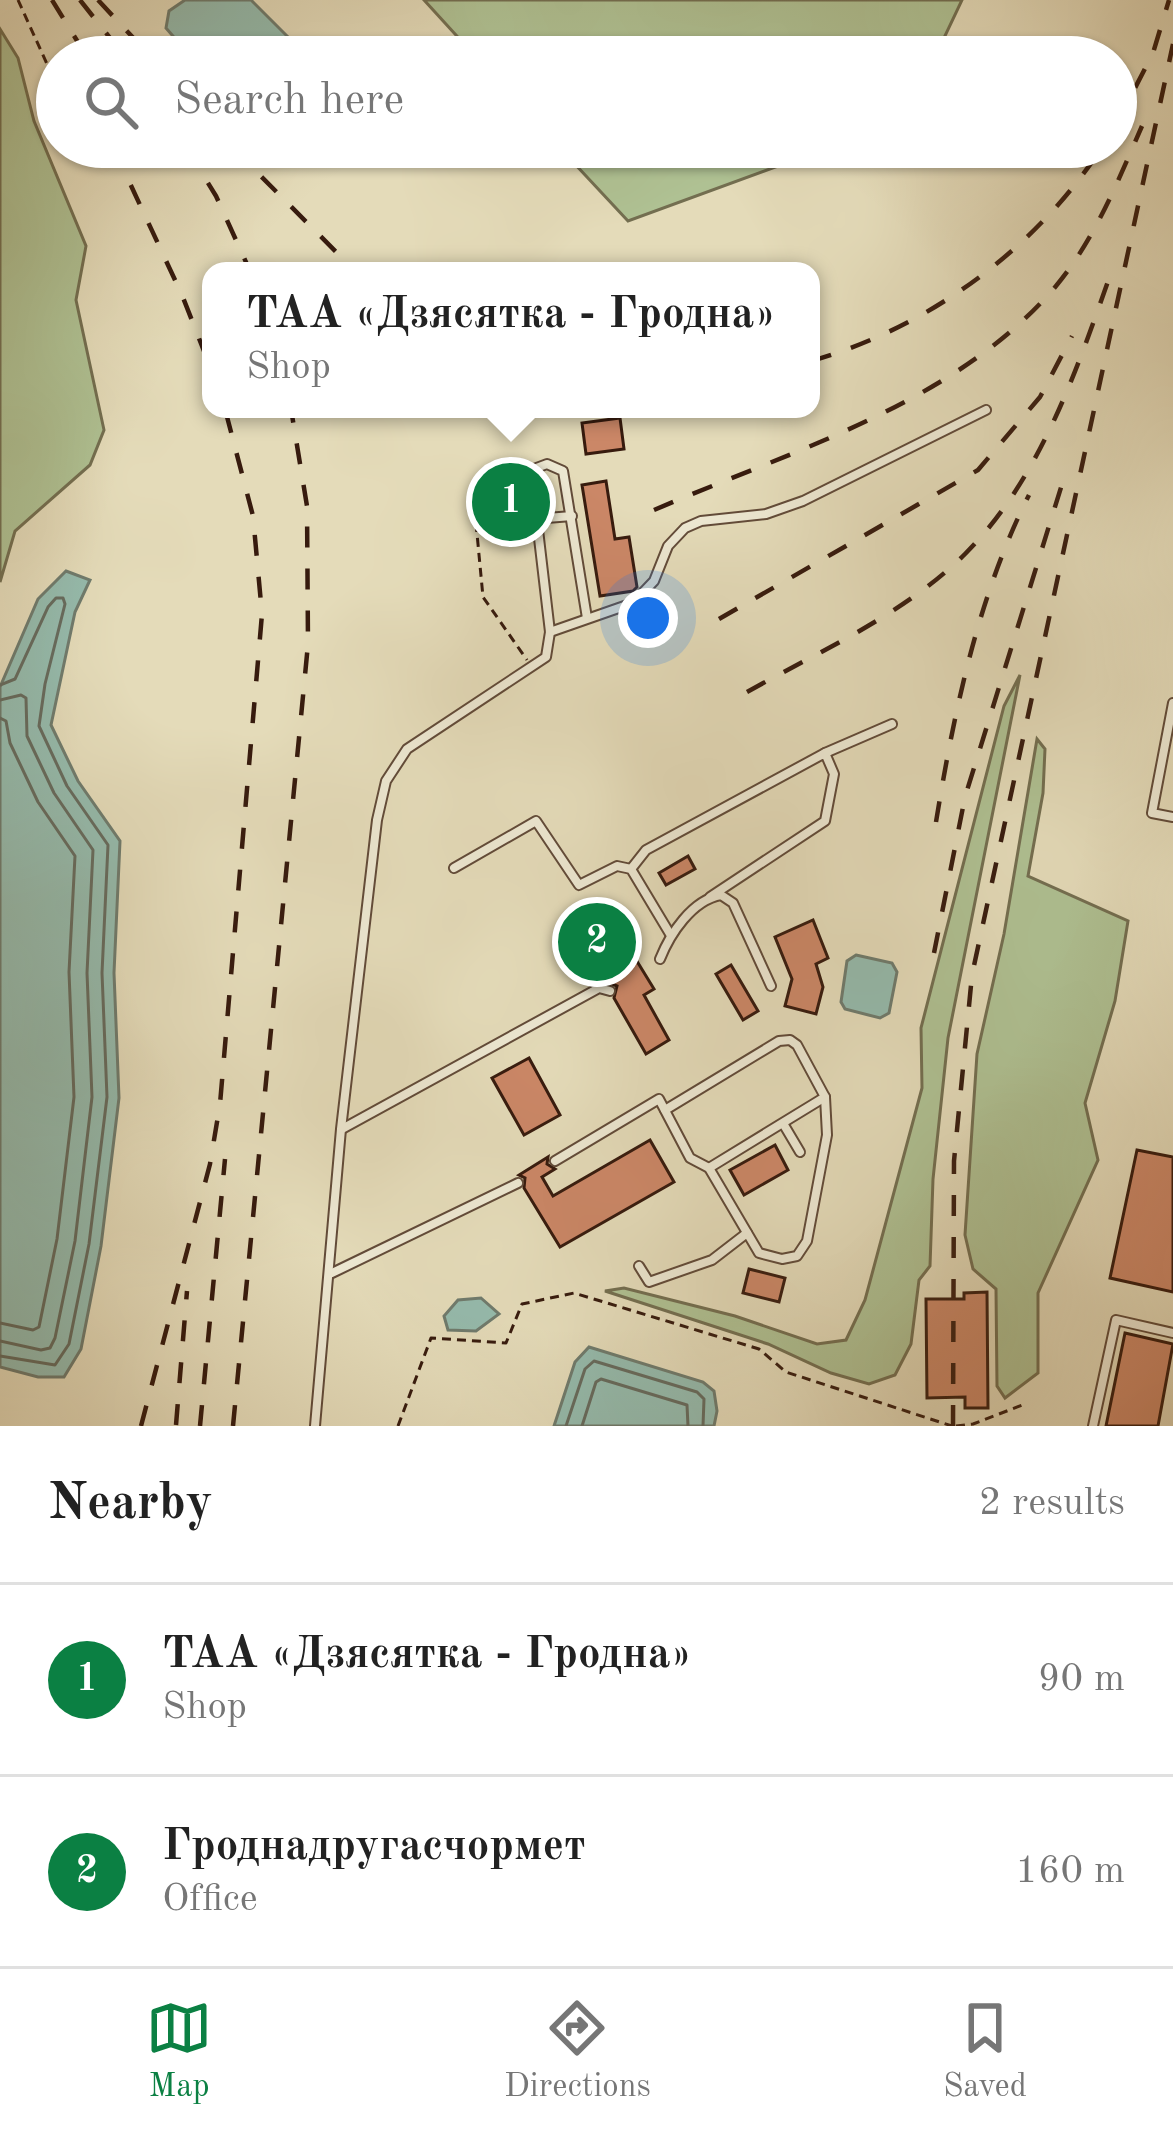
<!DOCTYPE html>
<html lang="en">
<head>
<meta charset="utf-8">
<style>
  :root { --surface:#fff; --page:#f2f2f2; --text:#222; --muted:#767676; --line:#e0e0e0; --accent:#0b8043 }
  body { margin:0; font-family:"Old Standard TT",serif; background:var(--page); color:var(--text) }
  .you { position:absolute; left:648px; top:618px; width:42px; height:42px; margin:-30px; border:9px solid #fff; border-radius:50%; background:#1a73e8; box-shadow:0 0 0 18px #1a73e833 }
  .badge { display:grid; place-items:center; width:78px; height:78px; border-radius:50%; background:var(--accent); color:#fff; font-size:39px; font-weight:700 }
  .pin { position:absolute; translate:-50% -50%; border:6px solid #fff; box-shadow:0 3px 12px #0006 }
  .popup { position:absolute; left:202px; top:262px; width:618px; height:156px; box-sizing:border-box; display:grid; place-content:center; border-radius:24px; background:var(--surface); filter:drop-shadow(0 3px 9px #0005); font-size:39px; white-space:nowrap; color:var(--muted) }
  .popup b { font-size:45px; color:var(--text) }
  .popup::after { content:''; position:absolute; left:50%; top:100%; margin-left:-24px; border:24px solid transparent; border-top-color:var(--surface) }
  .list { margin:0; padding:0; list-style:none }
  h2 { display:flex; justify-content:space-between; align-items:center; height:156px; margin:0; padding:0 48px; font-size:51px }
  h2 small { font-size:39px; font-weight:400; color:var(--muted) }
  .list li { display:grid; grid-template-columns:78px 1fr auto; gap:36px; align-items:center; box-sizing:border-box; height:192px; padding:0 48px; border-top:3px solid var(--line) }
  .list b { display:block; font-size:45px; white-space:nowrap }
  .list p { margin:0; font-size:39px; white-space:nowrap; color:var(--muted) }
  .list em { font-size:39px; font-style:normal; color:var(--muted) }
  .icon { flex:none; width:66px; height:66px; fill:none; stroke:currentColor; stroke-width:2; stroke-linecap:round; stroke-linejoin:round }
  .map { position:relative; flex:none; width:1173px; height:1426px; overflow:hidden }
  .search { position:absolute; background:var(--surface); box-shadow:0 3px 9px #0004; left:36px; right:36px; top:36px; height:132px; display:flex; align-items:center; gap:30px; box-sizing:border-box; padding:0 42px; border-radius:66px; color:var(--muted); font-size:45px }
  .sheet { height:540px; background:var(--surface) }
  nav { display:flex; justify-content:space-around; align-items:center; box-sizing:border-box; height:168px; border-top:3px solid var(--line); background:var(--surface); font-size:33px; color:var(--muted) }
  nav a { display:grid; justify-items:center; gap:6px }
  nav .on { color:var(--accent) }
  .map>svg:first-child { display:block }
  .green { fill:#afc193; stroke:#736e50; stroke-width:3 }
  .water { fill:#95bbad; stroke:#6f7b6d; stroke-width:3 }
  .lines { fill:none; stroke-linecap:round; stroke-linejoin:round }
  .shore { stroke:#666b5e; stroke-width:3 }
  .building { fill:#cb8767; stroke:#371b0e; stroke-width:3 }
  .service-casing { stroke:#624b39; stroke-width:12 }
  .path { stroke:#371b0e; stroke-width:3; stroke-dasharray:9 6; stroke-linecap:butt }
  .service { stroke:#ede8d2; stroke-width:8 }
  .rail { stroke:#371b0e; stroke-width:4.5; stroke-dasharray:21 21; stroke-linecap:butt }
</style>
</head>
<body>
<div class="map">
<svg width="1173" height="1426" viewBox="0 0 1173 1426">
  <rect width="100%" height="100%" fill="#e4dbb9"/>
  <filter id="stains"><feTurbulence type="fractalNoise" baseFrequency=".00167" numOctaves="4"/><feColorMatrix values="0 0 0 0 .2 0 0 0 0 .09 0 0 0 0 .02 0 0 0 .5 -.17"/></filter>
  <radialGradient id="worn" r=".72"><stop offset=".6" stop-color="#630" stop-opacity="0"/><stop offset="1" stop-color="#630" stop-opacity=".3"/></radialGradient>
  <g class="green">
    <path d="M424 0H962L935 57H476Z"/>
    <path d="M0 29 18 58 34 121 86 246 76 300 104 430 90 465 15 531 0 582Z"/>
    <path d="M559 147H830L628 221Z"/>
    <path d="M1020 675 948 1038 933 1179 930 1266 919 1280 911 1344 895 1375 869 1384 831 1373 768 1344 605 1291 624 1288 735 1316 817 1344 846 1340 865 1300 922 1088 921 1028 1004 706Z"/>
    <path d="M1037 739 1045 749 1043 793 1028 876 1128 921 1115 1001 1085 1103 1098 1160 1038 1293V1373L1005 1398 997 1386 996 1289 973 1269 965 1235 977 1054 1004 934Z"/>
  </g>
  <g class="water">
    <path d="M185 0H251L308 57H191L166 28 169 11Z"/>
    <path d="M66 571 90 580 75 612 51 725 78 781 120 841 114 973 119 1098 101 1246 81 1349 64 1377H38L0 1367V687L38 599Z"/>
    <path d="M856 955 892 963 897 972 889 1013 880 1018 845 1009 841 1002 847 961Z"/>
    <path d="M481 1298 499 1314 476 1331 448 1330 444 1316 458 1300Z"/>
    <path d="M589 1347 703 1382 714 1391 717 1411 714 1426H554L575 1362Z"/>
  </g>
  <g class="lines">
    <g class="shore">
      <path d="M0 685 15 679 48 607 56 598H63L65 604 45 684 39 726 67 786 108 845 102 973 107 1097 89 1244 69 1344 55 1365 0 1356"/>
      <path d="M0 700 21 695 26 698 27 736 54 793 93 850 87 973 92 1097 75 1241 55 1338 50 1348 41 1350 0 1341"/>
      <path d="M0 718 6 721 10 743 38 802 75 856 69 972 74 1097 57 1239 39 1327 33 1330 0 1323"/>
      <path d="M566 1426 585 1369 594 1361 697 1392 704 1399 703 1426"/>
      <path d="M582 1426 596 1382 601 1379 687 1405 688 1426"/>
    </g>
  </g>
  <g class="building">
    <path d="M620 418 624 449 586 454 582 423Z"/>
    <path d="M520 460 530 540 502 544 492 464Z"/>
    <path d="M606 481 615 539 629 537 637 587 633 591 600 596 582 485Z"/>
    <path d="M688 856 695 869 666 885 659 873Z"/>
    <path d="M593 908 626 963 635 958 654 989 644 995 669 1040 646 1054 614 998 617 986 604 981 569 923Z"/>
    <path d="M813 920 828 958 816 964 823 987 816 1014 785 1006 792 979 775 937Z"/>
    <path d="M731 965 758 1011 743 1020 716 974Z"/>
    <path d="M529 1058 560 1115 524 1135 492 1078Z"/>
    <path d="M650 1140 674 1182 560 1247 524 1188 525 1178 519 1175 548 1157 547 1164 555 1169 542 1177 553 1196Z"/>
    <path d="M775 1145 788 1170 744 1195 730 1170Z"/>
    <path d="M1137 1150 1173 1157V1292L1110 1278Z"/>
    <path d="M749 1269 785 1278 779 1302 743 1293Z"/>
    <path d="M987 1292 988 1408H965V1397L927 1398 926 1299H964V1293Z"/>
    <path d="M1125 1333 1173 1344 1158 1426H1106Z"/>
  </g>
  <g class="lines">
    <defs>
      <g id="service">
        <path d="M534 519 572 516"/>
        <path d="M550 632 633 603 654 581 668 546 685 528 701 521 766 514 803 501 986 410"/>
        <path d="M1173 703 1152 813 1173 817"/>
        <path d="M825 753 892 724"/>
        <path d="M454 868 536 821 579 885 617 866 631 869 670 934"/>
        <path d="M631 869 646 850 825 753 834 774 825 821 710 897"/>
        <path d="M660 959C670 934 692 900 721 895L733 903 771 986"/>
        <path d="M665 1110 779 1041 790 1040 797 1045 825 1097 709 1168"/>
        <path d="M784 1125 800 1152"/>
        <path d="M342 1129 599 988 610 991"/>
        <path d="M555 1161 659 1099 690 1158 709 1168 759 1253 782 1259 797 1256 807 1241 827 1135 825 1097"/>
        <path d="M639 1266 649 1282 712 1260 747 1233"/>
        <path d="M332 1273 518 1183"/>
        <path d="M315 1426 341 1129 377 820 386 781 407 749 546 657 550 632 531 470 547 464 563 471 587 618"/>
        <path d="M1093 1426 1116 1320 1173 1333"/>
      </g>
    </defs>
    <use href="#service" class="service-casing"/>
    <g class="path">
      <path d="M18 0 57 86"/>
      <path d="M476 523 483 597 527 660"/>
      <path d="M398 1426 431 1338 506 1343 522 1304 574 1293 759 1349 786 1372 952 1426"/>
      <path d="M956 1426 973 1424 1025 1404"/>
    </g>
    <use href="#service" class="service"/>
    <g class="rail">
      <path d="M52 0 87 57"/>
      <path d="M80 0 125 57"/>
      <path d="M98 0 151 57"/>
      <path d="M1116 125 1153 53 1169 0"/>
      <path d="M113 147 182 295 211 369"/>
      <path d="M186 147 216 196 250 271"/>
      <path d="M232 147 355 271"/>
      <path d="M811 361C928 328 1036 249 1102 147"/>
      <path d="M654 510C791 451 957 403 1056 286 1095 239 1118 181 1142 126"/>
      <path d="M719 619 978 470 1040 397 1072 336"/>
      <path d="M747 692C820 651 905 614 965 554 1041 478 1077 369 1112 270"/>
      <path d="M936 822C954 712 978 596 1029 495"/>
      <path d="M934 953 965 797 1063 481"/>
      <path d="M176 1425 187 1291"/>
      <path d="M141 1426 210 1164 220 1104 262 614 253 516 225 409"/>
      <path d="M200 1426 225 1159"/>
      <path d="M233 1426 308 644 307 506 291 409"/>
      <path d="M953 1426 954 1161 972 975 1173 44"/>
    </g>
  </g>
  <rect width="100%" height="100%" filter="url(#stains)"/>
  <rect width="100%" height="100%" fill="url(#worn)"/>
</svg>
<div class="you"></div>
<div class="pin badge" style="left:511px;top:502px">1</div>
<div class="popup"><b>ТАА «Дзясятка - Гродна»</b>Shop</div>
<div class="pin badge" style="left:597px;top:942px">2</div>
<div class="search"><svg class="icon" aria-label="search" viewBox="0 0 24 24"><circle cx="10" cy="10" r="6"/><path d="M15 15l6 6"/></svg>Search here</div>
</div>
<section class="sheet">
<h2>Nearby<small>2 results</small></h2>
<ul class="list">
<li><span class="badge">1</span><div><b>ТАА «Дзясятка - Гродна»</b><p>Shop</p></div><em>90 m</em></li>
<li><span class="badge">2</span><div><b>Гроднадругасчормет</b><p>Office</p></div><em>160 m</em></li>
</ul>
</section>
<nav>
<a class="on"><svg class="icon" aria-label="map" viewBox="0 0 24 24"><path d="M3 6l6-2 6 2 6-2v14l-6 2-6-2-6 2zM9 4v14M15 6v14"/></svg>Map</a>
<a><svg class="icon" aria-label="directions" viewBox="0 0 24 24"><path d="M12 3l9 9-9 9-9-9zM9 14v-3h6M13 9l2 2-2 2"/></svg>Directions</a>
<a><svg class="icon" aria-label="saved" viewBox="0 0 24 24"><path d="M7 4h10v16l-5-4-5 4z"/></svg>Saved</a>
</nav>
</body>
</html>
